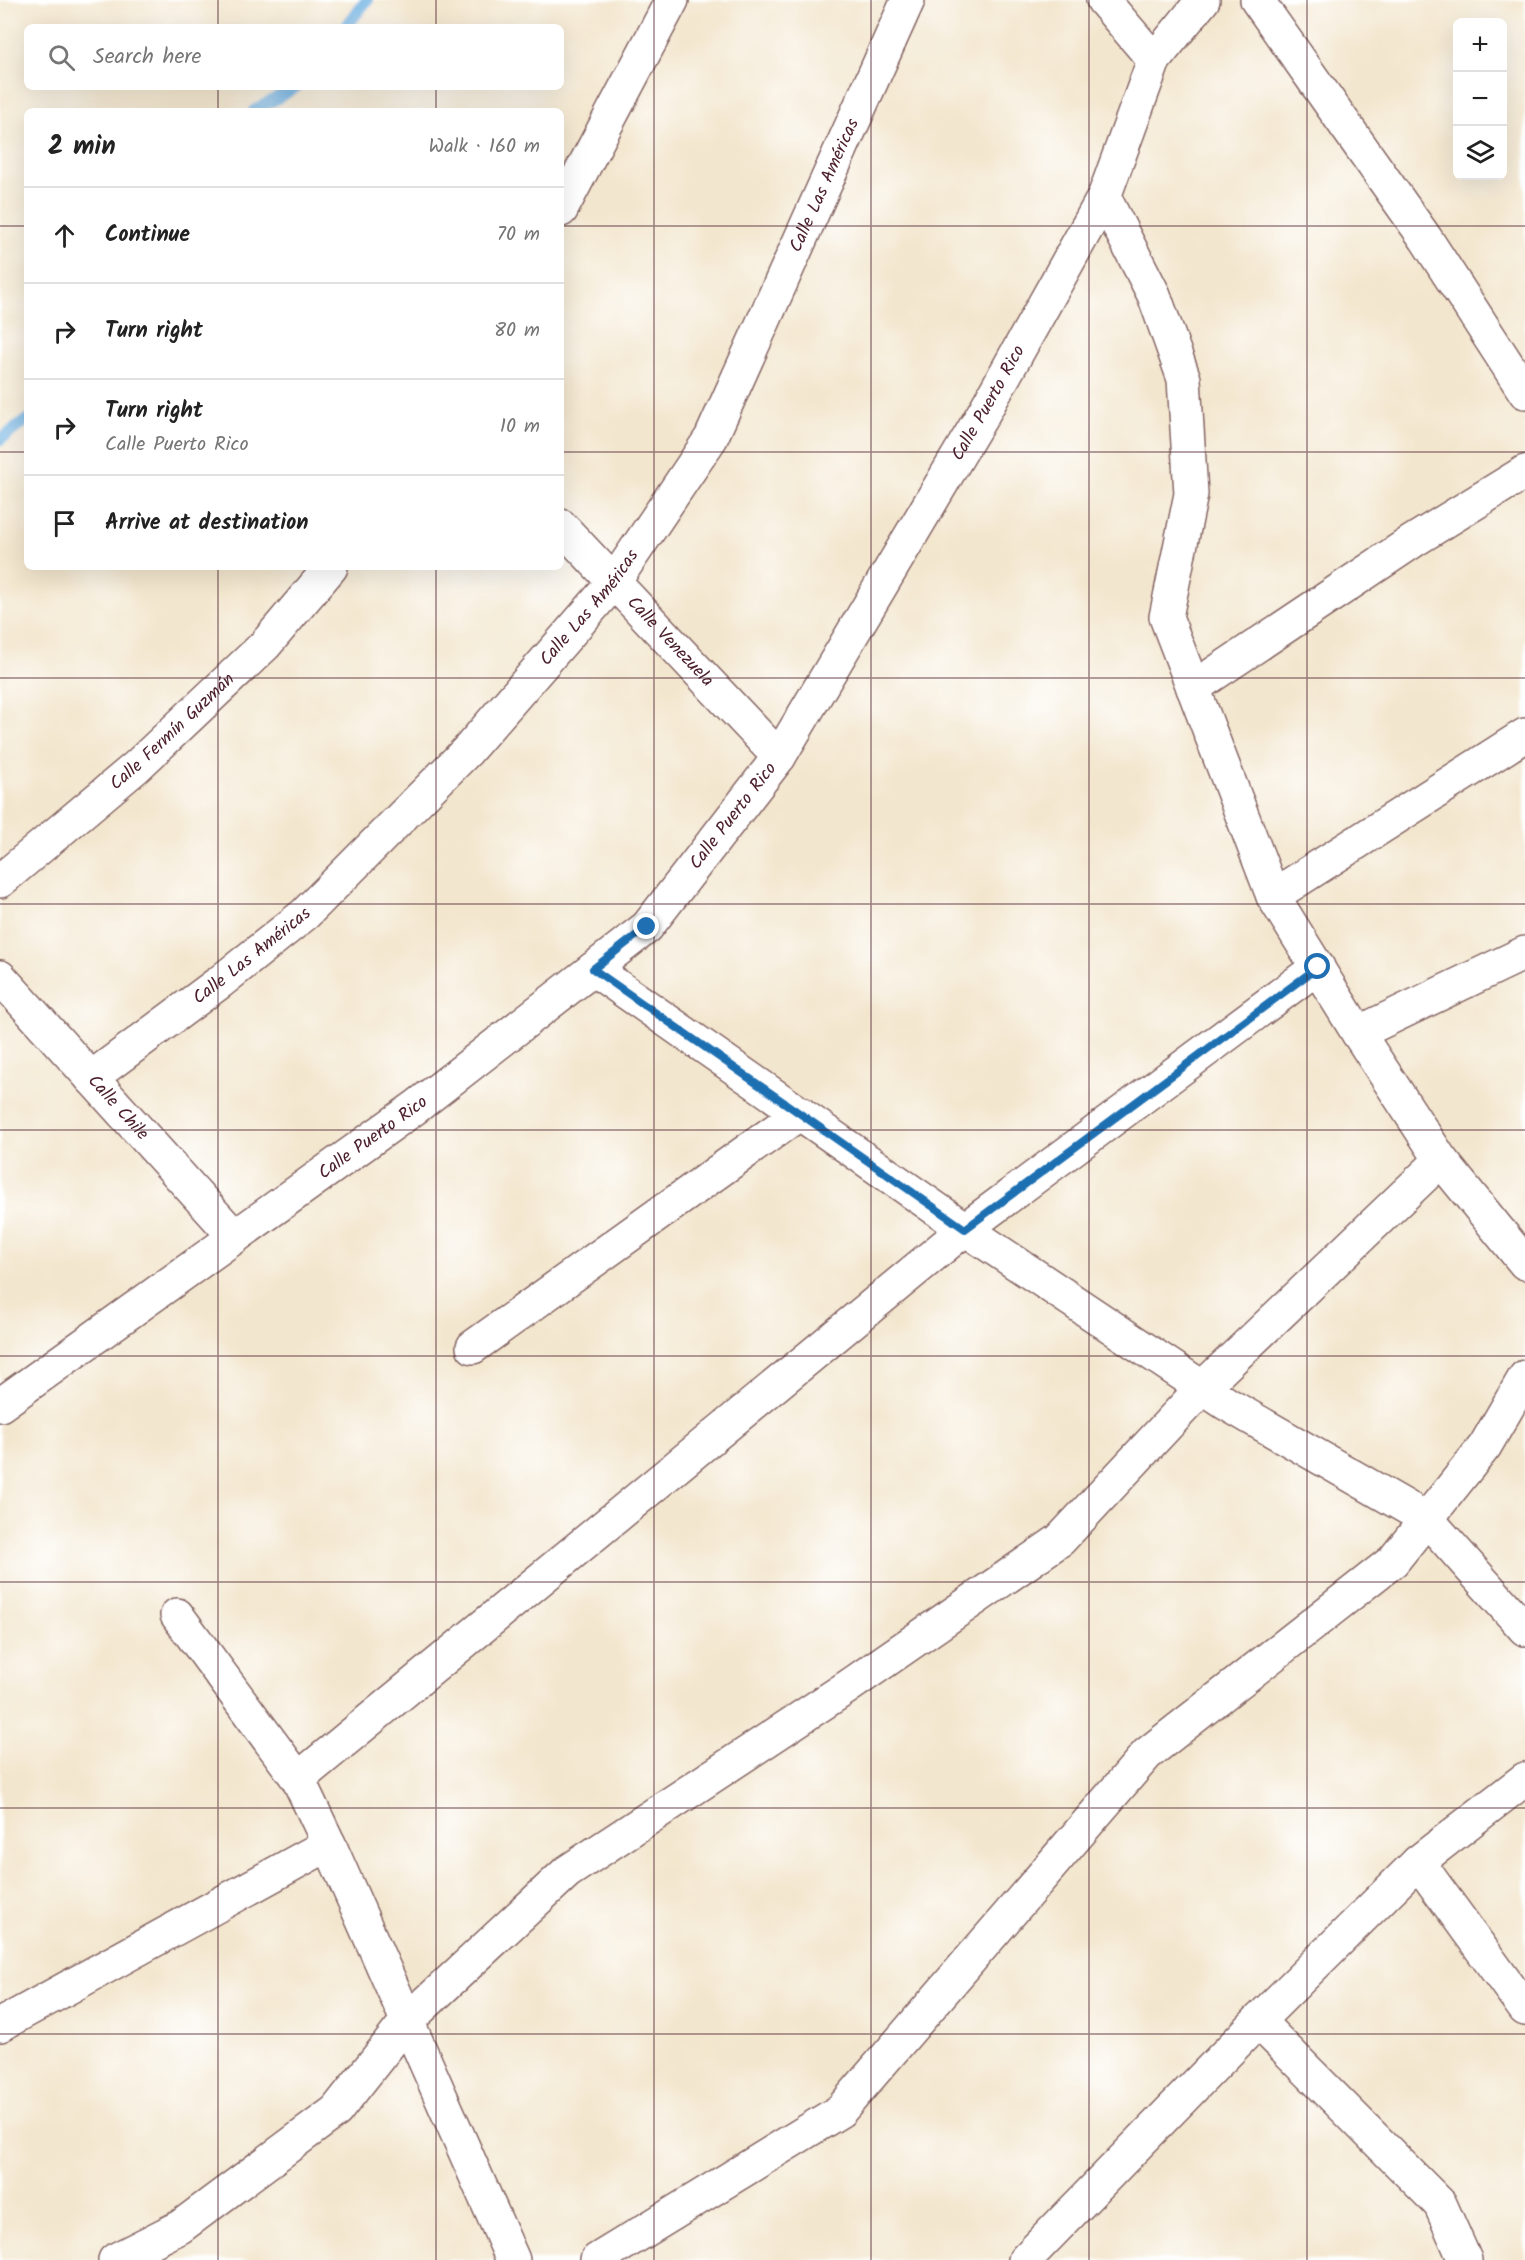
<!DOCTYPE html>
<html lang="en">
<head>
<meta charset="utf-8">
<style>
  :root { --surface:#fff; --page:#f6f6f6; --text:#222; --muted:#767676; --line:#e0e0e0 }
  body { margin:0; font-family:Kalam,sans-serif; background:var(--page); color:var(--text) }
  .controls { position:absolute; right:18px; top:18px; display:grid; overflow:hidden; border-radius:9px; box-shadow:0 6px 24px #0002 }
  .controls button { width:54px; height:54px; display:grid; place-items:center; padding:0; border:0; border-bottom:2px solid var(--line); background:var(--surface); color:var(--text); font:30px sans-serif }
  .stop { position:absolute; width:18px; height:18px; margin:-14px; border:4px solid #1f6fb2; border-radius:50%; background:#fff }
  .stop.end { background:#1f6fb2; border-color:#fff; box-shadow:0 2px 6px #0008 }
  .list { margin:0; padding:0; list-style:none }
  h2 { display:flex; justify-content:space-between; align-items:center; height:78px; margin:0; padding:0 24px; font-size:26px }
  h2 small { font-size:20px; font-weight:400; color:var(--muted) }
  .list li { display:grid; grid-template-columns:39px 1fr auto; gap:18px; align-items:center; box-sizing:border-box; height:96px; padding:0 24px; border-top:2px solid var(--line) }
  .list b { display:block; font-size:22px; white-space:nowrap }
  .list p { margin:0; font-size:20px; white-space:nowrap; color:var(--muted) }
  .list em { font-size:20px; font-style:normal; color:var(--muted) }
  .icon { flex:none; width:33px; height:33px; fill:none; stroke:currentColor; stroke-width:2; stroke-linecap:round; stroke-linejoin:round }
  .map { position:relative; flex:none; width:1525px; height:2260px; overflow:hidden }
  .search { position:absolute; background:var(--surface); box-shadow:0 6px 24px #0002; left:24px; top:24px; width:540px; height:66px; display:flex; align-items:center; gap:15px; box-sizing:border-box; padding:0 21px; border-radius:9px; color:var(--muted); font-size:22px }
  .panel { position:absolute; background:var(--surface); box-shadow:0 6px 24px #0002; left:24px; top:108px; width:540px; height:462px; border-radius:9px }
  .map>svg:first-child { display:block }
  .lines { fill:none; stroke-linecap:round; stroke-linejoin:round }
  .stream { stroke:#6bafe1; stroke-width:12 }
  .street-casing { stroke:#856564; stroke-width:36 }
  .street { stroke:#fff; stroke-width:33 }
  .route { stroke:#1f6fb2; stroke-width:8 }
  .grid { fill:none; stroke:#4a1f2b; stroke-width:1.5; stroke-opacity:0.55 }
  .labels { text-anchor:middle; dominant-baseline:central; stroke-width:4.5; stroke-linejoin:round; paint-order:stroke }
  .street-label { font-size:18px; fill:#4a1f2b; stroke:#fff }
</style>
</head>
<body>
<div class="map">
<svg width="1525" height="2260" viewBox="0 0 1525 2260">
  <rect width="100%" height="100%" fill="#fff"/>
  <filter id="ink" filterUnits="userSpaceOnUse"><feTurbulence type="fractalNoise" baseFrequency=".0167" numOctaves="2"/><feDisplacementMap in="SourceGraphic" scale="12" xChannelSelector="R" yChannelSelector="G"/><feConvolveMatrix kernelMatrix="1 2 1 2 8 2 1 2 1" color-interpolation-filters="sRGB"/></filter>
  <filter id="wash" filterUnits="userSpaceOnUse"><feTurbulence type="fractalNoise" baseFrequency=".008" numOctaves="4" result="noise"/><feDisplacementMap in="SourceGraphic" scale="24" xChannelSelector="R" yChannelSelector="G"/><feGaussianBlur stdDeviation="1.35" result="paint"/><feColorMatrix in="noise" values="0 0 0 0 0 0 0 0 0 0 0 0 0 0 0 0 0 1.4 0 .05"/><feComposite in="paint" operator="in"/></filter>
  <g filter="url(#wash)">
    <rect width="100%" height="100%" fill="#f3e6ce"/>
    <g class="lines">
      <g class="stream">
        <path d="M346 27 367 0"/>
        <path d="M254 111 296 87"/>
        <path d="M0 440 27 420"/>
      </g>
    </g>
  </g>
  <g filter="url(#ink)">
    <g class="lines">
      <defs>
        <g id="street">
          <path d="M1103 0 1154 60"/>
          <path d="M1257 0 1426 239 1525 392"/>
          <path d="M1104 197 1154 295 1184 379 1191 494 1166 617 1273 896 1358 1033 1441 1160 1525 1263"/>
          <path d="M561 210 672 0"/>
          <path id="s1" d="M561 526 779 757"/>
          <path d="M1193 688 1413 541 1525 472"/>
          <path id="s2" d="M0 881 136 767 265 645 331 567"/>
          <path d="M1273 896 1525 735"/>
          <path d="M593 969 965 1229 1227 1404 1427 1519 1525 1629"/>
          <path id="s3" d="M0 977 235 1237"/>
          <path d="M1358 1033 1525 953"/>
          <path id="s4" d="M91 1078 220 982 305 914 468 750 614 582 711 438 908 0"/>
          <path d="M473 1347 800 1113"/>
          <path id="s5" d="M0 1405 416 1107 647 927 779 757 983 414 1104 197 1154 60 1203 0"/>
          <path d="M177 1615 298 1779 329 1844 513 2260"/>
          <path d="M298 1779 965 1229 1318 967"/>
          <path d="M1418 1862 1525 2009"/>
          <path d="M1258 2021 1440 2204 1465 2260"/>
          <path d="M0 2025 329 1844"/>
          <path d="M115 2260 180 2227 336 2111 407 2021 567 1872 846 1688 1060 1540 1203 1387 1441 1160"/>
          <path d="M597 2260 840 2111 1147 1754 1393 1561 1485 1446 1525 1377"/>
          <path d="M1025 2260 1258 2021 1418 1862 1525 1779"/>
        </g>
      </defs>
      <use href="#street" class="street-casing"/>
      <use href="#street" class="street"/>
    </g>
  </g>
  <g class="lines" filter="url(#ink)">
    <path class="route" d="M647 927 593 969 965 1229 1318 967"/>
  </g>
  <path class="grid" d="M218 0V27M436 0V27M654 0V2260M871 0V2260M1089 0V2260M1307 0V2260M218 87V111M436 87V111M0 226H27M561 226H1525M0 452H27M561 452H1525M218 567V2260M436 567V2260M0 678H1525M0 904H1525M0 1130H1525M0 1356H1525M0 1582H1525M0 1808H1525M0 2034H1525"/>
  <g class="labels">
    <g class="street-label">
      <text stroke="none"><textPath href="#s4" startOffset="1174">Calle Las Américas</textPath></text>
      <text stroke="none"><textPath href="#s5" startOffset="1431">Calle Puerto Rico</textPath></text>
      <text stroke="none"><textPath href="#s4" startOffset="688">Calle Las Américas</textPath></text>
      <text stroke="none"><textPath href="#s1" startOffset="159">Calle Venezuela</textPath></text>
      <text stroke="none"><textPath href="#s2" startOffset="228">Calle Fermín Guzmán</textPath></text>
      <text stroke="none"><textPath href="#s5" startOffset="945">Calle Puerto Rico</textPath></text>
      <text stroke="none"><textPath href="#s4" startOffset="202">Calle Las Américas</textPath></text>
      <text stroke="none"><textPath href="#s3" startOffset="176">Calle Chile</textPath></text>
      <text stroke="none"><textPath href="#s5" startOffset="459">Calle Puerto Rico</textPath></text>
    </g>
  </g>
</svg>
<div class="controls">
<button>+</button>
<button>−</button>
<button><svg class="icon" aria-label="layers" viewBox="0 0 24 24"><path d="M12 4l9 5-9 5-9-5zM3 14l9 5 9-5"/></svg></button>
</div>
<div class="stop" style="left:1318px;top:967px"></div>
<div class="stop end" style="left:647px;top:927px"></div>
<div class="search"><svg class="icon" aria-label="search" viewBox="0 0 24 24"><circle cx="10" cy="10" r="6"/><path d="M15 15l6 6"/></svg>Search here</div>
<section class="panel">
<h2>2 min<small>Walk · 160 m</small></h2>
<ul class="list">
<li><svg class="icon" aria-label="ahead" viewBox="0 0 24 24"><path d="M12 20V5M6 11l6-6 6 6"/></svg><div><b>Continue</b></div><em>70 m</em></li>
<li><svg class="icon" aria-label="right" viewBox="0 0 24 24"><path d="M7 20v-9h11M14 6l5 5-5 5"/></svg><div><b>Turn right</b></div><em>80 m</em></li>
<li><svg class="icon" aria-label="right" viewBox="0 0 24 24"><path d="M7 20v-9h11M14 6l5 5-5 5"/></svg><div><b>Turn right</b><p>Calle Puerto Rico</p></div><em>10 m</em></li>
<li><svg class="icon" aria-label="arrive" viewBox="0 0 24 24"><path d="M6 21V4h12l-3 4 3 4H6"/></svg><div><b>Arrive at destination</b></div></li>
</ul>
</section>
</div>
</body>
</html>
